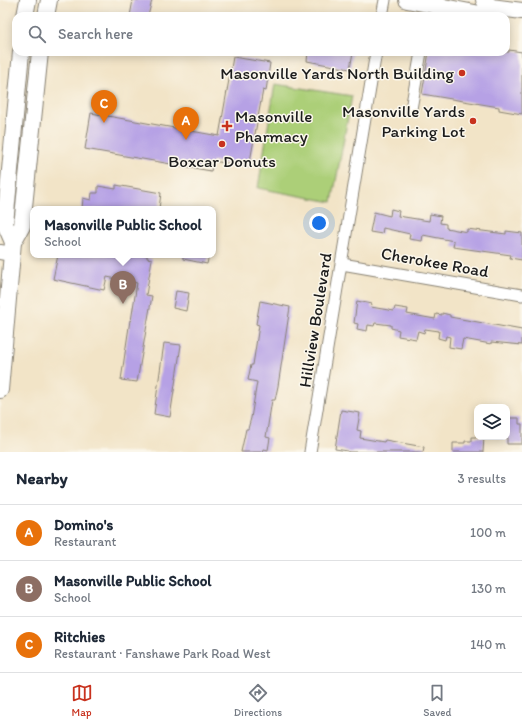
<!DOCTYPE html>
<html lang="en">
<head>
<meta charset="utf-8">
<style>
  :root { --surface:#fff; --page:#f6f6f7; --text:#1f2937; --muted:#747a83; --line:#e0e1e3; --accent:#c8321e }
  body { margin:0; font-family:Itim,sans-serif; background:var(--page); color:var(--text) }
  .controls { position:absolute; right:12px; bottom:12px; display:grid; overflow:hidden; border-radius:8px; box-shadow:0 2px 10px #0003 }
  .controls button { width:36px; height:36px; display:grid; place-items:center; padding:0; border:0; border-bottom:1px solid var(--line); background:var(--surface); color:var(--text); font:20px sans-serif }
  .you { position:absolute; left:319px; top:223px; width:14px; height:14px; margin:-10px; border:3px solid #fff; border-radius:50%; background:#1a73e8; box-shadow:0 0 0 6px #1a73e833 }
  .badge { display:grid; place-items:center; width:26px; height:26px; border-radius:50%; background:var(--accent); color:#fff; font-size:13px; font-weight:700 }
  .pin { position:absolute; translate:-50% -33px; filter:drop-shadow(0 1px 2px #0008) }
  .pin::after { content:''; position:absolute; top:21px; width:14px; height:12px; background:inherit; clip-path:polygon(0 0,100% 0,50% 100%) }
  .popup { position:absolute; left:30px; top:206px; width:186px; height:52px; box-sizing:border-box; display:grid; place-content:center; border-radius:8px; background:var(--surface); filter:drop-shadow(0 1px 3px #0005); font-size:13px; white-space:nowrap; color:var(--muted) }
  .popup b { font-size:15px; color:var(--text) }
  .popup::after { content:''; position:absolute; left:50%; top:100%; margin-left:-8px; border:8px solid transparent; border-top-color:var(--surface) }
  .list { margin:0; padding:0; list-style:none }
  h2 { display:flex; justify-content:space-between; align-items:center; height:52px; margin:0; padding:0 16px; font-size:17px }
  h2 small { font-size:13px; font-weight:400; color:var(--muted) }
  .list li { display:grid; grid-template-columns:26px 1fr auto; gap:12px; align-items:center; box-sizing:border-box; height:56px; padding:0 16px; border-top:1px solid var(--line) }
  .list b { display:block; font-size:15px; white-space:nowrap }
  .list p { margin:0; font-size:13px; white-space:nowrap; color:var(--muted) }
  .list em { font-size:13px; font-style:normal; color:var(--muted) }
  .icon { flex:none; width:22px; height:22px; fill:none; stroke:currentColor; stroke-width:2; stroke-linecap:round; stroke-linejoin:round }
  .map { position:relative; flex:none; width:522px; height:452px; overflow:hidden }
  .search { position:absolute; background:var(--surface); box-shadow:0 2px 10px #0003; left:12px; right:12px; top:12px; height:44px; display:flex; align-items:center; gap:10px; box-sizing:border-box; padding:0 14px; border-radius:12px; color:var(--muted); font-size:15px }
  .sheet { height:220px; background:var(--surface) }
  nav { display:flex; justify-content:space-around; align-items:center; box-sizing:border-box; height:56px; border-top:1px solid var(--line); background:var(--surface); font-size:11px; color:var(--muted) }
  nav a { display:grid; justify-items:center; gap:2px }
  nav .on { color:var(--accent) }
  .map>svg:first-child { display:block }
  .green { fill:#accf78; stroke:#64764a }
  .building { fill:#b6a1e5 }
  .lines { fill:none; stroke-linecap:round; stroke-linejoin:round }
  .minor-casing { stroke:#878072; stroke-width:13 }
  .tertiary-casing { stroke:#878072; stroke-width:16 }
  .secondary-casing { stroke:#878072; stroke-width:18 }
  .minor { stroke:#fff; stroke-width:11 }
  .tertiary { stroke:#fff; stroke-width:14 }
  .secondary { stroke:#fff; stroke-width:16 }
  .poi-dot { fill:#c8321e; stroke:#fbf7ec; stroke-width:1.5 }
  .labels { text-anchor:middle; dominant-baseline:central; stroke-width:3; stroke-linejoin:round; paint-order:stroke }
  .poi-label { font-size:17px; fill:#1c1c1c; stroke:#fbf7ec; text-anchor:end }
  .street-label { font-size:17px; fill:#1c1c1c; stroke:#fbf7ec }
</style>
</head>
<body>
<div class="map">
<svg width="522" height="452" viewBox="0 0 522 452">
  <rect width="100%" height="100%" fill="#fbf7ec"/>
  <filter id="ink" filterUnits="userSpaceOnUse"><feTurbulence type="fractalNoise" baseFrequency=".025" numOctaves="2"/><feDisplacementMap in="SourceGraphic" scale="8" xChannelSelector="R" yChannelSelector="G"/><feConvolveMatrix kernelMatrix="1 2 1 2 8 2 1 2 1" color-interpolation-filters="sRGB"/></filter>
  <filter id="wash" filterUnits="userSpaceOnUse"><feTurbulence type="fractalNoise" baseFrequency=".012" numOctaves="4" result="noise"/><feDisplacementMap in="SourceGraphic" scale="16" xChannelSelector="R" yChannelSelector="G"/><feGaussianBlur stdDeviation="0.9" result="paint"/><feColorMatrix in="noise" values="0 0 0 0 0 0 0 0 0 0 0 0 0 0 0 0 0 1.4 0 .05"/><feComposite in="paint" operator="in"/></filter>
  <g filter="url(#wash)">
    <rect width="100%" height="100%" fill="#f2e4c7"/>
    <path class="green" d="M275 84 352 96 332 202 258 188Z"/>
    <g id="blocks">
      <g class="building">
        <path d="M133 0H152L148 16H130Z"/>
        <path d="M509 50 522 52V114L499 110V107L422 94 429 52H509Z"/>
        <path d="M308 52H353L350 69 307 61Z"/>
        <path d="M233 57 270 63 266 91 263 90 249 167 213 161 211 171 85 149 91 113 219 136Z"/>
        <path d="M116 185 161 193 159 209H82L83 198 91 200 92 193H98V186L116 189Z"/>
        <path d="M391 209 399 211 398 216 429 221 430 214 441 216 440 223 446 224V228L467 232V229L506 234V231L522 233V260L510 258 511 255 453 247 454 241 423 235 422 241 409 239 410 234 383 228 382 234 370 232 374 212 390 216Z"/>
        <path d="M58 255H147V258L152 259 146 295 152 296 137 382 121 380 130 320 131 321 137 283 107 277 104 290 53 279Z"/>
        <path d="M183 255H209L207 264 183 259Z"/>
        <path d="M176 291 189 293 186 311 173 308Z"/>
        <path d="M260 301 290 307 278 386 275 400H272L268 425 266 437 270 438 268 450 264 449 263 452H241L246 429H248L251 418 257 382 248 380 251 365H253L259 325 256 324Z"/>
        <path d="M357 301 372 304 371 307 394 311 395 307 408 309 407 314 435 319 436 314 442 315V313L450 315V317L522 330V345L491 342V344L463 339 461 349 449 347 450 337 446 336 445 340 438 338 439 331 425 329 424 333 418 331 416 339 398 336 399 330 391 328V325L375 323 374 326 368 325 367 331 357 329 358 324 354 323Z"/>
        <path d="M164 343 181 345 170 417 154 414Z"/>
        <path d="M341 410 360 413 357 430 361 431 360 438 384 442 385 440 424 447 423 452H348V451L335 449Z"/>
        <path d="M507 418H519V424H522V444H507Z"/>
        <path d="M472 437H484L483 452H453V443H465V441H472Z"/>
      </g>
    </g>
  </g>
  <g filter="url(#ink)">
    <use href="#blocks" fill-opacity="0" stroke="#878072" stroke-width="1"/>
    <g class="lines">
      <defs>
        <g id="minor">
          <path d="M382 16 385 0"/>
          <path d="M411 109 421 52"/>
          <path d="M342 264 522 295"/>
          <path d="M310 452C332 319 354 185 376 52"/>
        </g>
        <path id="tertiary" d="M0 252 12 254"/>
        <g id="secondary">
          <path d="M407 0 480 14 491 7"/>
          <path d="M484 0 491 7 522 11"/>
          <path d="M25 16 28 0"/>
          <path d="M46 16 49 0"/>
          <path d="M13 242 5 224 21 52"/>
          <path d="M0 390 13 242 22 226 40 52"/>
        </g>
      </defs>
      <use href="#minor" class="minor-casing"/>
      <use href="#tertiary" class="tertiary-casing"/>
      <use href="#secondary" class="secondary-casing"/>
      <use href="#minor" class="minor"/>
      <use href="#tertiary" class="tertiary"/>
      <use href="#secondary" class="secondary"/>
    </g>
  </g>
  <g class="poi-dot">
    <circle cx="462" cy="73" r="4"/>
    <circle cx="473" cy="121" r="4"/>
    <path d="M225 120h4v4h4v4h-4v4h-4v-4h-4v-4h4z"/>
    <circle cx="222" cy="144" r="4"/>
  </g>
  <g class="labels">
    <g class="poi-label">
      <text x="454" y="73">Masonville Yards North Building</text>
      <text x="465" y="111">Masonville Yards<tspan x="465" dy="20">Parking Lot</tspan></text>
      <text x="235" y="116" text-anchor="start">Masonville<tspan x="235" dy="20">Pharmacy</tspan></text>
      <text x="222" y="161" text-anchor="middle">Boxcar Donuts</text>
    </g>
    <g class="street-label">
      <text transform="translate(435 262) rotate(10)">Cherokee Road</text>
      <text transform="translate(315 320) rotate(-81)">Hillview Boulevard</text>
    </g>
  </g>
</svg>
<div class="controls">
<button><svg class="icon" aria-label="layers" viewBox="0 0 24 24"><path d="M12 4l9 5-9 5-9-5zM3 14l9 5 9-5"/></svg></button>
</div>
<div class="you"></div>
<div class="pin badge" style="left:186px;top:140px;background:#e8710a">A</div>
<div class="pin badge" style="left:123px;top:304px;background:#8d6e63">B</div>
<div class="popup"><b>Masonville Public School</b>School</div>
<div class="pin badge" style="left:104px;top:123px;background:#e8710a">C</div>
<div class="search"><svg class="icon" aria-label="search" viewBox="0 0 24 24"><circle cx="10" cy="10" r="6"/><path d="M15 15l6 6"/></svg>Search here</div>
</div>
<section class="sheet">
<h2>Nearby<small>3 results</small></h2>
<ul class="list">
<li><span class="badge" style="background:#e8710a">A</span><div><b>Domino's</b><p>Restaurant</p></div><em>100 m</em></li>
<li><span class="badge" style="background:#8d6e63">B</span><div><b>Masonville Public School</b><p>School</p></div><em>130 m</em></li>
<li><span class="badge" style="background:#e8710a">C</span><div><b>Ritchies</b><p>Restaurant · Fanshawe Park Road West</p></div><em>140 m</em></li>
</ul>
</section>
<nav>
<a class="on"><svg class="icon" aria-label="map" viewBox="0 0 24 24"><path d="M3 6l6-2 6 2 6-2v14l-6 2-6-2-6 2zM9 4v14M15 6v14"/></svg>Map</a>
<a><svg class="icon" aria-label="directions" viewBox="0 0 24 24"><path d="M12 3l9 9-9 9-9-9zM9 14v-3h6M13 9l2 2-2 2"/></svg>Directions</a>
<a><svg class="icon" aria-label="saved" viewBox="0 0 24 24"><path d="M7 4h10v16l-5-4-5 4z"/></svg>Saved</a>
</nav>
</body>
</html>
